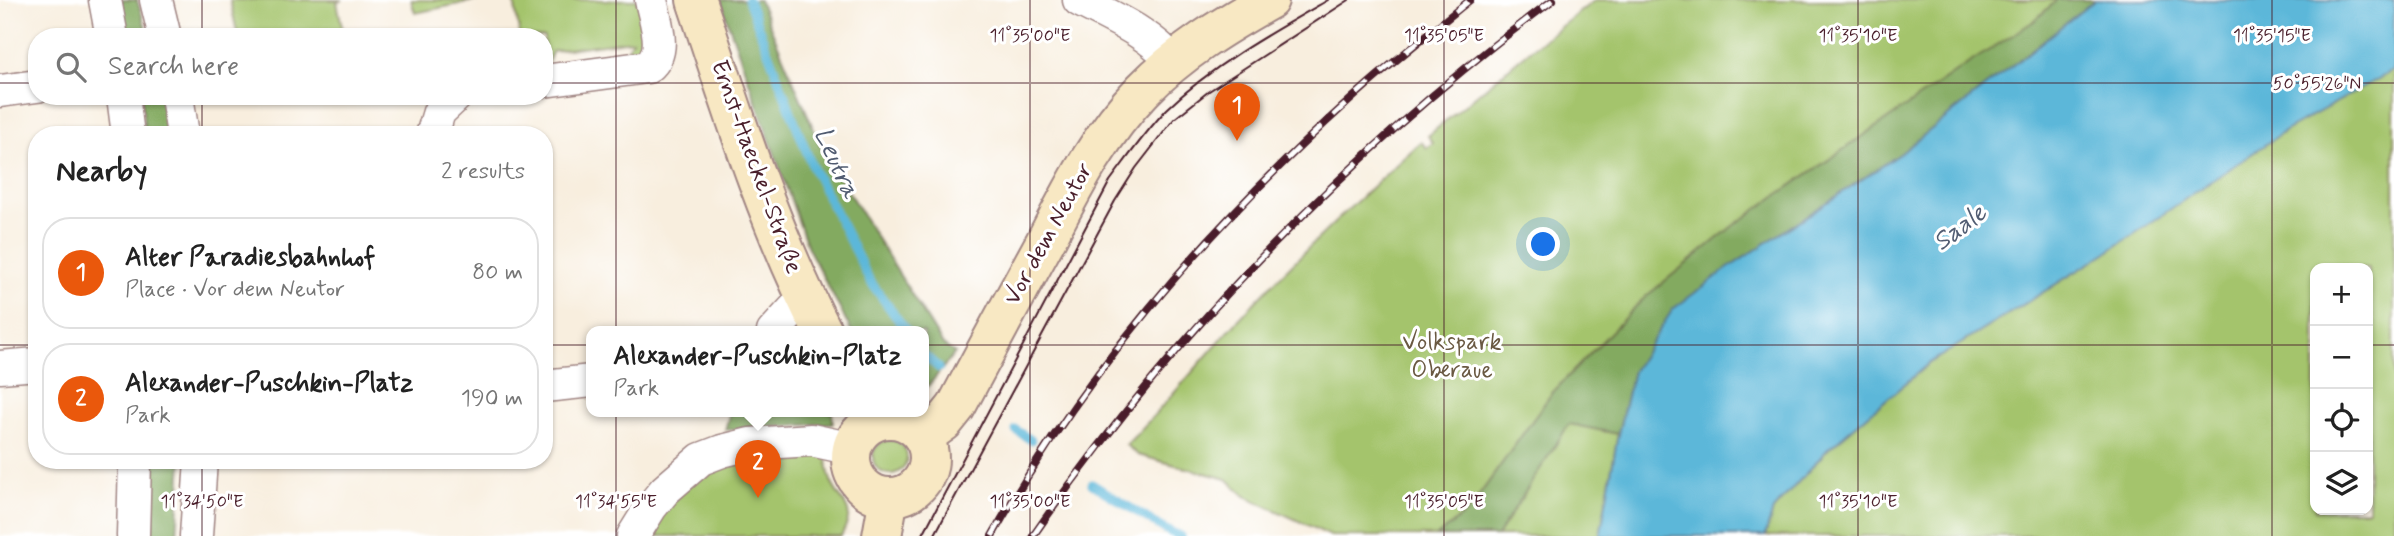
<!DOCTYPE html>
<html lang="en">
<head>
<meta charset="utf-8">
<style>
  :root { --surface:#fff; --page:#f6f6f6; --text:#222; --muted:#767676; --line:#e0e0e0; --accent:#ea580c }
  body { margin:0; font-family:Mynerve,sans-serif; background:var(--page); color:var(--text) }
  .controls { position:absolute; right:21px; bottom:21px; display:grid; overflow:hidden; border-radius:14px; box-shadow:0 2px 5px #0004 }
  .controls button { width:63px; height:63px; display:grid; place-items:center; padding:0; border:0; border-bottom:2px solid var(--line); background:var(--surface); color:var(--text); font:35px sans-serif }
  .you { position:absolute; left:1544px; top:245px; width:24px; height:24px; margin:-18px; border:5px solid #fff; border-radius:50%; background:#1a73e8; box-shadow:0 0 0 10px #1a73e833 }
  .badge { display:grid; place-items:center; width:46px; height:46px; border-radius:50%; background:var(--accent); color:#fff; font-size:23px; font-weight:700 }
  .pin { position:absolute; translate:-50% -58px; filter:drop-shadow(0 2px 4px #0008) }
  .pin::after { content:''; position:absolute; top:37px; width:24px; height:21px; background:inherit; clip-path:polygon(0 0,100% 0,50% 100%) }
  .popup { position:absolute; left:586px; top:326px; width:343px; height:91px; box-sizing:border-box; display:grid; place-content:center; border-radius:14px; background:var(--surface); filter:drop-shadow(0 2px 5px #0005); font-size:23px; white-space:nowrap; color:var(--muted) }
  .popup b { font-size:26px; color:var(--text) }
  .popup::after { content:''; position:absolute; left:50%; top:100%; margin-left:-14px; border:14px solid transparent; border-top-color:var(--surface) }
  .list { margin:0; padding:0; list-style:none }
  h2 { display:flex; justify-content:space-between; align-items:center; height:91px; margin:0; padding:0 28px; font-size:30px }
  h2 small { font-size:23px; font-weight:400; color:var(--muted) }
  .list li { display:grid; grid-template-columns:46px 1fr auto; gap:21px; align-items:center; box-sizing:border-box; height:112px; margin:0 14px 14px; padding:0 14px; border:2px solid var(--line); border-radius:28px }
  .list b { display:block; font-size:26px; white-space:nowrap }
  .list p { margin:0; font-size:23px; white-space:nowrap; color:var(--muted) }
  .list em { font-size:23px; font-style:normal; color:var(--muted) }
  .icon { flex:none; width:38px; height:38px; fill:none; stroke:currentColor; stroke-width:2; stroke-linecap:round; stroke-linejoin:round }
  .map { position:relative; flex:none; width:2394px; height:536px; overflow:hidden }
  .search { position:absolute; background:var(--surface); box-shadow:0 2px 5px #0004; left:28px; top:28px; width:525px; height:77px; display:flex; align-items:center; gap:18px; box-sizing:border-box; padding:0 24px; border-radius:28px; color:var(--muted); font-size:26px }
  .panel { position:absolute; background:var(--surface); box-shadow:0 2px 5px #0004; left:28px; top:126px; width:525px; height:343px; border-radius:28px }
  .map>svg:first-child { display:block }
  .green { fill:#a4c46c; stroke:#77724c; stroke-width:2; fill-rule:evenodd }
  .forest { fill:#83aa60; stroke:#666446; stroke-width:2 }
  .water { fill:#5bb7d9; stroke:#526b82; stroke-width:2 }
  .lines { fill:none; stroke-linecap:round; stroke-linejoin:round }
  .stream { stroke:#5bb7d9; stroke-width:9 }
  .street-casing { stroke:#a18684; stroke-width:35 }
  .secondary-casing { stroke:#a18684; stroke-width:42 }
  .street { stroke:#fff; stroke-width:32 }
  .secondary { stroke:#f8e8c3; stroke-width:38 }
  .tram { stroke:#4a1f2b; stroke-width:2 }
  .rail-casing { stroke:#4a1f2b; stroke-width:8 }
  .rail { stroke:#fff; stroke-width:5; stroke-dasharray:16; stroke-linecap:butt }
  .ticks { fill:none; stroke:#4a1f2b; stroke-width:2; stroke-opacity:0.45 }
  .labels { text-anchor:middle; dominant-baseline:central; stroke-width:6; stroke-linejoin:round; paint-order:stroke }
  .street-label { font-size:24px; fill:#4a1f2b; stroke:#fff }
  .park-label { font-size:24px; fill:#6a5942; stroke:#fff }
  .water-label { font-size:26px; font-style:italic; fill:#515c71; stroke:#fff }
  .ticks-label { font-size:18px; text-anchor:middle; fill:#4a1f2b; stroke:#fff; stroke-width:6; stroke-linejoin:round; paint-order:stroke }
</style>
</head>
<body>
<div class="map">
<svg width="2394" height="536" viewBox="0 0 2394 536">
  <rect width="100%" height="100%" fill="#fff"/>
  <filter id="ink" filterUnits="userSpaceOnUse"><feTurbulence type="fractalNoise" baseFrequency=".0143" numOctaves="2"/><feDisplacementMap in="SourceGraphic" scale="14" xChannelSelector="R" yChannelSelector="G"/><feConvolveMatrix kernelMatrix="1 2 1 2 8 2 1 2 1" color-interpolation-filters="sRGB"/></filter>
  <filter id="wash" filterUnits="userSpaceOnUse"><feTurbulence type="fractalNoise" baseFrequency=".00686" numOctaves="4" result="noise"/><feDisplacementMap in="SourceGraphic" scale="28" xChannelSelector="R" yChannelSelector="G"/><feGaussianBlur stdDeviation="1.57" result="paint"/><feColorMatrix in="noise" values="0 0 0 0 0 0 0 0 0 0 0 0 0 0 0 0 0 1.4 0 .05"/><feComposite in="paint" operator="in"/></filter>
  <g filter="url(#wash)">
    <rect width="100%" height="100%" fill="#f8eede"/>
    <g class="green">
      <path d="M230 0H343L337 2 344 37H238Z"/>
      <path d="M411 0H479L415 13Z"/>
      <path d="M514 0H643L651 44 641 60 621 63 632 40 553 51 544 69V37H520Z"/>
      <path d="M1595 0H2095L1633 371 1618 434 1600 536H1331L1245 496 1227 479 1138 455 1126 445C1163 408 1195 368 1230 329 1290 263 1355 202 1421 142L1427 148 1433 143 1428 136 1529 51Z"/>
      <path d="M2394 70V536H1765L1773 510 1828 449 1928 364 2109 251 2285 131ZM2315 268H2368V510H2315Z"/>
      <circle cx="890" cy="457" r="17"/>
      <path d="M827 453C827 462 828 472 831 481 842 507 858 505 841 536H656L658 524 665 509 704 470 754 457Z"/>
    </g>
    <g class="forest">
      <path d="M121 0H137L149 37H128Z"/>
      <path d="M720 0H759L823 151 943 345 955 353 929 385 924 388V332H852L808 248Z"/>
      <path d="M2057 0H2095L1900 154 1727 269 1633 371 1618 434 1569 424 1497 536H1437L1468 511 1552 393 1644 298 1734 225 1963 67 2034 21Z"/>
      <path d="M141 96H162L166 135H145Z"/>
      <path d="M730 412H832L833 423 725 430Z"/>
      <path d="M151 460H182L177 536H147Z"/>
    </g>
    <path class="water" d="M2095 0H2394V70L2285 131 2109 251 1928 364 1828 449 1773 510 1765 536H1600L1618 434 1633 371 1673 309 1727 269 1900 154Z"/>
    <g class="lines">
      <g class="stream">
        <path d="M748 0 812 166 870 281 907 332"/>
        <path d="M924 355 939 368"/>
        <path d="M1016 430 1031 440"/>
        <path d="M1092 484 1166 530 1181 536"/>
      </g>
    </g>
  </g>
  <g filter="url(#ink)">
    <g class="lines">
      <defs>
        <g id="street">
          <path d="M105 0 112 37"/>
          <path d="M156 0 165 37"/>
          <path d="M1079 0C1113 18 1148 32 1173 61"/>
          <path d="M544 81 648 67C668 51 655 21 651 0"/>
          <path d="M0 91 37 86"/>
          <path d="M123 96 128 135"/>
          <path d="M177 96 183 135"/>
          <path d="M432 135 439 112 456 96"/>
          <path d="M773 332 805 297"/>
          <path d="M0 367 37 364"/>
          <path d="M544 386 592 381"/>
          <path d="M133 536 135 460"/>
          <path d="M196 536 201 460"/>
          <path d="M633 536 651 507 665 490 701 459 722 451 750 444 811 440 853 449"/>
        </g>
        <g id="secondary">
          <path d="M696 0C733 112 769 227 823 332"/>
          <circle cx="890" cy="458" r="39"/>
          <path d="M923 437 944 422 956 407C985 352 1015 297 1045 242 1073 188 1100 134 1143 90 1180 52 1223 26 1269 0"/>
          <path d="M882 536 889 497"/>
        </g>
      </defs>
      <use href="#street" class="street-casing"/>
      <use href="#secondary" class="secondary-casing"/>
      <use href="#street" class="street"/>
      <use href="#secondary" class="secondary"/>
      <g class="tram">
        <path d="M922 536 1110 181C1128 157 1146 131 1167 109 1214 64 1272 32 1328 0"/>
        <path d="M934 536 1115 201 1136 168 1174 119 1209 91 1349 0"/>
      </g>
      <defs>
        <g id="rail">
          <path d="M992 536C1084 373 1209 227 1348 102 1387 66 1429 33 1470 0"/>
          <path d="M1033 536C1174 333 1354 147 1553 0"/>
        </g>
      </defs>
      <use href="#rail" class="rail-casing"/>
      <use href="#rail" class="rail"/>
    </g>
  </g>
  <path class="ticks" d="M202 0V37M616 0V536M1030 0V536M1444 0V536M1858 0V536M2272 0V536M0 83H37M544 83H2394M202 96V135M0 345H37M544 345H2315M2368 345H2394M202 460V536"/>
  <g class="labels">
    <g class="street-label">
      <text transform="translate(756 167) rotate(70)">Ernst-Haeckel-Straße</text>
      <text transform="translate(1049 234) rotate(-61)">Vor dem Neutor</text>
    </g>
    <g class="park-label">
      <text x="1452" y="342">Volkspark<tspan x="1452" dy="28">Oberaue</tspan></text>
    </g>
    <g class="water-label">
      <text transform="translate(836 163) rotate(66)">Leutra</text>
      <text transform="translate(1960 228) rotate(-37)">Saale</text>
    </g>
  </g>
  <g class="ticks-label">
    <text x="1030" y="41">11°35'00"E</text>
    <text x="1444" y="41">11°35'05"E</text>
    <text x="1858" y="41">11°35'10"E</text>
    <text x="2272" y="41">11°35'15"E</text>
    <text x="2317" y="89">50°55'26"N</text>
    <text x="202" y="507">11°34'50"E</text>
    <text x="616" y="507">11°34'55"E</text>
    <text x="1030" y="507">11°35'00"E</text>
    <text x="1444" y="507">11°35'05"E</text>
    <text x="1858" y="507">11°35'10"E</text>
  </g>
</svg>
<div class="controls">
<button>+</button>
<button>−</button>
<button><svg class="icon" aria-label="locate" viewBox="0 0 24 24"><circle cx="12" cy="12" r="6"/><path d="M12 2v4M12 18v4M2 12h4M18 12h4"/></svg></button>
<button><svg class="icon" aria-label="layers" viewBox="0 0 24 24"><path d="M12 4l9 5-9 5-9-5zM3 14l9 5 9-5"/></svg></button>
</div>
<div class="you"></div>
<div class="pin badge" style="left:1237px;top:141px">1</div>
<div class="pin badge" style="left:758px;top:498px">2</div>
<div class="popup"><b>Alexander-Puschkin-Platz</b>Park</div>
<div class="search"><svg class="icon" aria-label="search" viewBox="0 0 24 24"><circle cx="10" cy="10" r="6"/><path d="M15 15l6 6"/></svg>Search here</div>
<section class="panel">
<h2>Nearby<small>2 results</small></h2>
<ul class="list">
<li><span class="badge">1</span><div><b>Alter Paradiesbahnhof</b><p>Place · Vor dem Neutor</p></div><em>80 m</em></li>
<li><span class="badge">2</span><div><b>Alexander-Puschkin-Platz</b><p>Park</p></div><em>190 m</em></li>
</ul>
</section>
</div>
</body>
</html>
